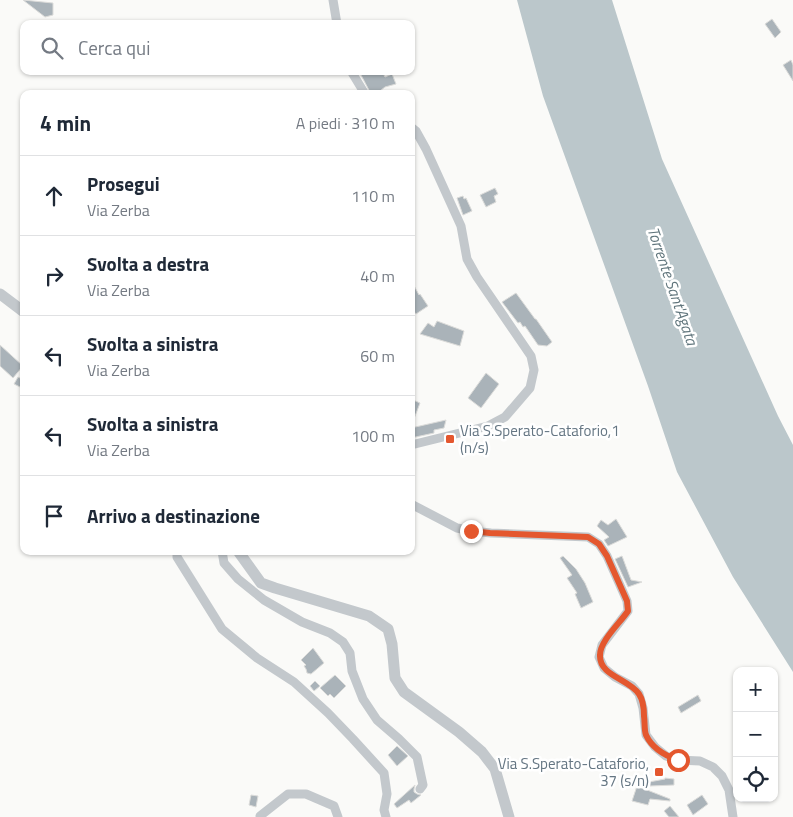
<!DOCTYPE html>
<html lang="it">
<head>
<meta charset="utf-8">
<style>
  :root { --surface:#fff; --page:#f2f2f3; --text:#1f2937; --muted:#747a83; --line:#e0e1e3 }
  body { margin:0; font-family:"Titillium Web",sans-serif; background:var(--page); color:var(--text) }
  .controls { position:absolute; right:15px; bottom:15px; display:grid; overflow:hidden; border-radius:10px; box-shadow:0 1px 4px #0004 }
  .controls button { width:45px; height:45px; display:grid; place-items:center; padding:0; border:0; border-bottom:1px solid var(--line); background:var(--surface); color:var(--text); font:25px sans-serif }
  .stop { position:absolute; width:15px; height:15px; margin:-11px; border:4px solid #e4572e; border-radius:50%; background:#fff }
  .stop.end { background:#e4572e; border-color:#fff; box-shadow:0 1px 5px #0008 }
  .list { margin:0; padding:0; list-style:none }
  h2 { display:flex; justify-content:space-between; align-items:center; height:65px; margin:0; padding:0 20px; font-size:21px }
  h2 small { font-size:16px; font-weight:400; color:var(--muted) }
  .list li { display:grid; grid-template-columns:32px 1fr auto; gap:15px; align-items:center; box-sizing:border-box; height:80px; padding:0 20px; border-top:1px solid var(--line) }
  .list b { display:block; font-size:19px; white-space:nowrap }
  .list p { margin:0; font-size:16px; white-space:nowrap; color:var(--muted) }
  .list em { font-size:16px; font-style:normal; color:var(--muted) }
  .icon { flex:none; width:28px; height:28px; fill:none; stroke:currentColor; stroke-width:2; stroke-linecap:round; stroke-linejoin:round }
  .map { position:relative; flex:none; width:793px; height:817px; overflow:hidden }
  .search { position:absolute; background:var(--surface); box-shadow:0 1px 4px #0004; left:20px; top:20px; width:395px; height:55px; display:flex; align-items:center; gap:12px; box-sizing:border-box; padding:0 18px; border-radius:10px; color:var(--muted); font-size:19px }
  .panel { position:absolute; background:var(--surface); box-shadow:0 1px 4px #0004; left:20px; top:90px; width:395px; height:465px; border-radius:10px }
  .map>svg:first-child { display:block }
  .water { fill:#bbc7cb }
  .building { fill:#aab3b9; stroke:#dcdcda }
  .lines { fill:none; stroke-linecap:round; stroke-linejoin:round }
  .minor { stroke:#c3c8cc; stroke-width:9 }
  .tertiary { stroke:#c3c8cc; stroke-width:11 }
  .route { stroke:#e4572e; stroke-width:6 }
  .poi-dot { fill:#e4572e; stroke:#fff; stroke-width:2 }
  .labels { text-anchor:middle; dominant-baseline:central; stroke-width:5; stroke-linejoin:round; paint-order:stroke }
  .poi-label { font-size:15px; fill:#657683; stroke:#fff; text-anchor:start }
  .water-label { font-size:16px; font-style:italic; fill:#60757c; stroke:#fff }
</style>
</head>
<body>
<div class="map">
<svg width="793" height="817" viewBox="0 0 793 817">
  <rect width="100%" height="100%" fill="#fafaf8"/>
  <path class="water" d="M517 0H612L662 159 778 416 793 445V672L733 577 677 472 648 386 543 96Z"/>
  <g class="building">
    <path d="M23 0 53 3V15L45 17Z"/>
    <path d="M772 19 781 32 775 38 765 24Z"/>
    <path d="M791 60 793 65V81L783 65Z"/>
    <path d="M363 71H382L385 77 392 74 396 84 385 87 376 94H371L361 75 363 74Z"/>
    <path d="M495 188 498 194 494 196 496 202 486 207 480 195Z"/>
    <path d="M463 196 464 199 466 198 472 211 463 215 457 198Z"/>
    <path d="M411 280 419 295 420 294 428 306 416 314 411 308Z"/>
    <path d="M516 293 535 319H536L552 342 547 346 538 345 525 326 523 327 520 322 518 323 502 302Z"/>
    <path d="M437 321 464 331 460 346 420 334 428 323 434 327Z"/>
    <path d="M0 345 23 366 13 378 0 366Z"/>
    <path d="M486 373 499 384 481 408 468 398Z"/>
    <path d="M18 377 24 380V389L14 384Z"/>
    <path d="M411 399 420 403 412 424H411Z"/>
    <path d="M446 420 444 428 434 430V433L411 438V428Z"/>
    <path d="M616 519 627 537 608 546 604 540 609 537 597 526 601 520 608 525Z"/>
    <path d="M563 556 576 569 585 583 593 602 581 608 575 594 577 593 567 578 572 575 560 558Z"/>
    <path d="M622 556 631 580 642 582 628 587 615 559Z"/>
    <path d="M313 648 324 663 311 674 307 673 306 669 304 666 306 665 301 660Z"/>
    <path d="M335 675 346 686 334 698 330 694 328 696 320 688Z"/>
    <path d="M315 681 320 686 314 691 310 686Z"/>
    <path d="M698 695 701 701 681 713 678 707Z"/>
    <path d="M397 746 408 756 397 766 388 755Z"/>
    <path d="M665 778 674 779V785L650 786 649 782 665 779Z"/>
    <path d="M415 785 414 789V792L417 794 421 795 411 803 409 800 397 808 394 804Z"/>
    <path d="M637 786 670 799V801L650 799 648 805 632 801Z"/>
    <path d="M251 795 258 796 256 807 249 805Z"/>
    <path d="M702 795 708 804 693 815 687 805Z"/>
    <path d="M670 806 679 817H669L664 811Z"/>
  </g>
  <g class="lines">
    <g class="minor">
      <path d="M333 0 337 24"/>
      <path d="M351 71 365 94"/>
      <path d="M411 127 416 131 426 149 461 226 467 259 477 277 531 356 534 370 530 388 505 417 488 426 411 445"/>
      <path d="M411 504 457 528 471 531 491 533 588 537 599 544 607 556 627 601 628 611 602 645 599 657 604 668 615 677 632 686 639 694 643 708 646 735 655 747 666 756 678 760 700 761 713 767 722 776 729 790 733 817"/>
      <path d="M177 551V557L222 629 257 658 294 682 328 713 353 739 384 773 387 794 384 810 386 817"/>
      <path d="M222 551 224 563 238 579 264 600 302 622 330 633 343 642 350 653 352 671 363 699 377 720 399 739 417 757 423 785 420 789"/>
      <path d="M260 816 288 794H306L334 806 338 817"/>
    </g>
    <g class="tertiary">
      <path d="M0 294 24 312"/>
      <path d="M238 551 261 583 275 588 369 616 388 629 392 644 395 678 404 692 459 732 482 752 495 769 509 817"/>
    </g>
  </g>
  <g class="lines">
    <path class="route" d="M471 531 490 533 588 537 599 544 607 556 627 601 628 611C620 623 600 641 600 655 599 676 629 679 639 694 643 700 644 709 644 716 645 722 644 730 646 735 652 748 666 756 678 760"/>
  </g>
  <g class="poi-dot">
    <rect x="445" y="434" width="10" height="10" rx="2.5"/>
    <rect x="654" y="767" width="10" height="10" rx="2.5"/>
  </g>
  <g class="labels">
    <g class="poi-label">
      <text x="460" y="430">Via S.Sperato-Cataforio,1<tspan x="460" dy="17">(n/s)</tspan></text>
      <text x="649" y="763" text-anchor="end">Via S.Sperato-Cataforio,<tspan x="649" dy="17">37 (s/n)</tspan></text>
    </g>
    <g class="water-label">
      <text transform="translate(673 286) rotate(71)">Torrente Sant'Agata</text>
    </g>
  </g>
</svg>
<div class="controls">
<button>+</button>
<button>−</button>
<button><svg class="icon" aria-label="locate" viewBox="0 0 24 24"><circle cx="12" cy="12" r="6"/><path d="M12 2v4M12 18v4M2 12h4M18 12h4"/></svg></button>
</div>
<div class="stop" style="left:678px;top:760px"></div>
<div class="stop end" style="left:471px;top:531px"></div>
<div class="search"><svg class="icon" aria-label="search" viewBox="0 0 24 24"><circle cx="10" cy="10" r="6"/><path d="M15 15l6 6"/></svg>Cerca qui</div>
<section class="panel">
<h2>4 min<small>A piedi · 310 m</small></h2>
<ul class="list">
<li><svg class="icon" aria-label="ahead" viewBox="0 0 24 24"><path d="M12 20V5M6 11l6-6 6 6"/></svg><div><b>Prosegui</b><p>Via Zerba</p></div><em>110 m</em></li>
<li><svg class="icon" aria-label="right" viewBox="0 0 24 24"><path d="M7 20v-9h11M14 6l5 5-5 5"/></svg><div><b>Svolta a destra</b><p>Via Zerba</p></div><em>40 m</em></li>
<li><svg class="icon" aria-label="left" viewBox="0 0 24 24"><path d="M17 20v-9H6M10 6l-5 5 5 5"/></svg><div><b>Svolta a sinistra</b><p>Via Zerba</p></div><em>60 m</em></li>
<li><svg class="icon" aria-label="left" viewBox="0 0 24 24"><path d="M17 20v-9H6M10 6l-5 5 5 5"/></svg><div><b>Svolta a sinistra</b><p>Via Zerba</p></div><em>100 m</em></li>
<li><svg class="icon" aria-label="arrive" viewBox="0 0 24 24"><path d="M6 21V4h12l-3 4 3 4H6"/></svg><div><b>Arrivo a destinazione</b></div></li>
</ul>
</section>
</div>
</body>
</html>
